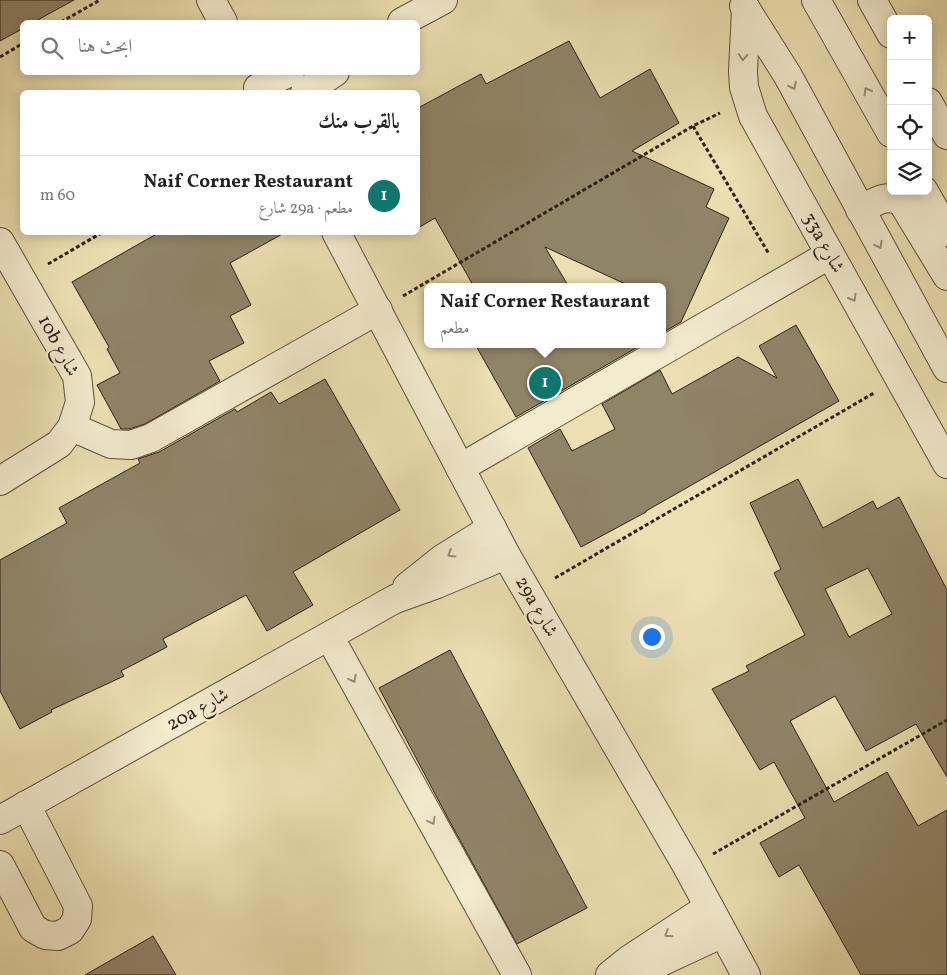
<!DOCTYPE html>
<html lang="ar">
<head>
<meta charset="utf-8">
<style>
  :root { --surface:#fff; --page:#f2f2f2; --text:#222; --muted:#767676; --line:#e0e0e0; --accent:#0f766e }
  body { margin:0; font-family:Vollkorn,Amiri,serif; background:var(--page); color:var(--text); direction:rtl }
  .controls { position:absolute; right:15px; top:15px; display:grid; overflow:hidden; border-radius:8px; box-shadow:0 2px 12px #0003 }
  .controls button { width:45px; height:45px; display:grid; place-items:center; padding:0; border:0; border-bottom:1px solid var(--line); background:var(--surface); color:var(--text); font:25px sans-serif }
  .you { position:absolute; left:651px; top:636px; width:18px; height:18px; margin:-12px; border:4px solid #fff; border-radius:50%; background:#1a73e8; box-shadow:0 0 0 8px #1a73e833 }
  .badge { display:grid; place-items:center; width:32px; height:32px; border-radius:50%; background:var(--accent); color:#fff; font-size:16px; font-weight:700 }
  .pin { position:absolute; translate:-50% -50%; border:2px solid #fff; box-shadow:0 1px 5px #0006 }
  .popup { position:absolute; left:424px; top:283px; width:242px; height:65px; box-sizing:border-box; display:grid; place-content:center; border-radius:8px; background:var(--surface); filter:drop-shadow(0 1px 4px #0005); font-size:16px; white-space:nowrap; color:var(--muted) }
  .popup b { font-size:19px; color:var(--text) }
  .popup::after { content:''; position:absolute; left:50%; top:100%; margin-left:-10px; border:10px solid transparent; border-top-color:var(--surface) }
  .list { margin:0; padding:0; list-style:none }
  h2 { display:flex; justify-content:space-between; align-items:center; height:65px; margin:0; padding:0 20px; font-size:21px }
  h2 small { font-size:16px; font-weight:400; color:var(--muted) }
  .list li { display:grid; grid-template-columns:32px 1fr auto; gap:15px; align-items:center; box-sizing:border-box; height:80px; padding:0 20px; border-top:1px solid var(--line) }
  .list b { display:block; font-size:19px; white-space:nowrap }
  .list p { margin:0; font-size:16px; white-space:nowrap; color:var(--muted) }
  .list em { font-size:16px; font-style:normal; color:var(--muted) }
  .icon { flex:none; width:28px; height:28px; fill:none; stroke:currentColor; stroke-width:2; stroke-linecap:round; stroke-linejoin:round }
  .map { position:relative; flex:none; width:947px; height:975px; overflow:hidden; direction:ltr }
  .search { position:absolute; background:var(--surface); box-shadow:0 2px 12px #0003; left:20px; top:20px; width:400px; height:55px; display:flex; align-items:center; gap:12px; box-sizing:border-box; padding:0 18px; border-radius:8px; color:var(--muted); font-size:19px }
  .panel { position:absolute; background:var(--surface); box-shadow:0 2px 12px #0003; left:20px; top:90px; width:400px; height:145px; border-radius:8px; direction:rtl }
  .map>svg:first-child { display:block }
  .building { fill:#908467; stroke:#2c2115; fill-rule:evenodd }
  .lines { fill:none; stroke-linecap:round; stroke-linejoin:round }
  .minor-casing { stroke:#5c513c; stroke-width:30 }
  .path { stroke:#2c2115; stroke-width:3; stroke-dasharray:4 2.5; stroke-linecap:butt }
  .minor { stroke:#f3ebcd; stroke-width:28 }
  .oneway { stroke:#99907a }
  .labels { text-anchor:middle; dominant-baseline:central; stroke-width:5; stroke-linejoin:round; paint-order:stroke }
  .street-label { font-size:19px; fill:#2c2115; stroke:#f3ebcd }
</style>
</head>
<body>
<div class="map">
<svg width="947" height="975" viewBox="0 0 947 975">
  <rect width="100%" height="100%" fill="#ece0b2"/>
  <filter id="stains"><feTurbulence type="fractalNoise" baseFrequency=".004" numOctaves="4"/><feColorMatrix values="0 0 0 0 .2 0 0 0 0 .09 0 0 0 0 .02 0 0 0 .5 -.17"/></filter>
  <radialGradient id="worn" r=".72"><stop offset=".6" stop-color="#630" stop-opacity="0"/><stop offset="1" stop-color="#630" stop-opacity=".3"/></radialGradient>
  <g class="building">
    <path d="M0 0H74L34 22H22V29L0 41Z"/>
    <path d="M569 41 600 98 650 69 679 123 632 151 714 189 706 207 729 218 681 322 662 333V287H632L545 247 569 287H474L435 218 418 228V108L481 74 486 84Z"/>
    <path d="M160 232H286L230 263 251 305 230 316 244 343 209 361 220 381 145 424 129 429H121L97 385 120 373 107 349 109 347 72 282Z"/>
    <path d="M796 325 839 401 646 511V512L581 547 528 448 560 429 572 451 615 429 602 404 660 370 672 394 738 357 777 378 759 346Z"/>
    <path d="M475 344H643L516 417Z"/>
    <path d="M325 379 400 510 293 572 313 605 267 631 246 595 163 639 167 647 121 671 124 676 51 710 52 712 20 729 0 691V560L67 523 59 508 140 463 138 459 159 452 235 409 237 412 271 392 279 404Z"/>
    <path d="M798 479 823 528 873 501 877 509 899 497 947 590V777L916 724 866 751 835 696 790 721 834 802 887 772 918 826 947 810V975H861L799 865 779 877 760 843 805 818 774 762 760 770 712 689 749 671 746 666 805 635 774 573 781 569 750 503ZM868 568 892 614 849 637 825 589Z"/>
    <path d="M450 650 587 908 517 944 450 822 379 688Z"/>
    <path d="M153 936 176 975H85Z"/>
  </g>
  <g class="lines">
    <defs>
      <g id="minor">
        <path d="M211 0 223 22"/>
        <path d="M816 0 891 133"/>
        <path d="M872 0 891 34"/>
        <path d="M744 6 788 76 947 368"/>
        <path d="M746 9 743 71 744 87 753 116 947 464"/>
        <path d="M402 22 443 0"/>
        <path d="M258 88 290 72"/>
        <path d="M305 92 335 72"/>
        <path d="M928 102 947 135"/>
        <path d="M924 191 947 232"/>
        <path d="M860 210C875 202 886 193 902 202L947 276"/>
        <path d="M336 232 506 555 688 868 746 975"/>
        <path d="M0 242 77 376 80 402 72 427 59 444 0 481"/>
        <path d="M72 427 111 444 131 445 151 438 378 310"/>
        <path d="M460 468 829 255"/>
        <path d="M407 587 442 559 492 528"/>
        <path d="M329 636 517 975"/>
        <path d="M0 820 395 599 437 584 506 555"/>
        <path d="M0 865 33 928 45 935 58 936 70 930 77 919 78 906 26 805"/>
        <path d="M610 975 630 959 709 907"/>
        <path d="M633 975 723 933"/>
      </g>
    </defs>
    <use href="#minor" class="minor-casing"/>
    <g class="path">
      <path d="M61 22 100 0"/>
      <path d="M0 57 22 44"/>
      <path d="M693 126 769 254"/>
      <path d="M48 264 103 232"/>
      <path d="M403 296 693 126 720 113"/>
      <path d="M555 578 874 393"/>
      <path d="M713 854 947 720"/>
    </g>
    <use href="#minor" class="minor"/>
  </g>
  <defs><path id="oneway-chevron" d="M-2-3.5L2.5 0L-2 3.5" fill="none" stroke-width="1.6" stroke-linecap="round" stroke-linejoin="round" transform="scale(1.25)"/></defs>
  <g class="oneway">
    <use href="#oneway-chevron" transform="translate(743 57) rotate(93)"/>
    <use href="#oneway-chevron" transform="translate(793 86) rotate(62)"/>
    <use href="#oneway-chevron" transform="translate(867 91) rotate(-120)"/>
    <use href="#oneway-chevron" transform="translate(879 245) rotate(61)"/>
    <use href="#oneway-chevron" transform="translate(853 298) rotate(60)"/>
    <use href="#oneway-chevron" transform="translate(451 554) rotate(148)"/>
    <use href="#oneway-chevron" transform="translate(353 679) rotate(61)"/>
    <use href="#oneway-chevron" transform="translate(432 821) rotate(61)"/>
    <use href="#oneway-chevron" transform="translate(668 934) rotate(146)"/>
  </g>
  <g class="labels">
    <g class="street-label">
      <text transform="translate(823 243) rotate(61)">33a شارع</text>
      <text transform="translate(58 346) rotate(62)">10b شارع</text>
      <text transform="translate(536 607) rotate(60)">29a شارع</text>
      <text transform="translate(198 710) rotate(-29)">20a شارع</text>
    </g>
  </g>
  <rect width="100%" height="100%" filter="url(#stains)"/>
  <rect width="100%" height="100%" fill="url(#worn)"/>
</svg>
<div class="controls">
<button>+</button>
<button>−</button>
<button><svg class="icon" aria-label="locate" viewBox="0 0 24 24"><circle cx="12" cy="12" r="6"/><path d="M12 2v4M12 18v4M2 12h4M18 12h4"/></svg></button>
<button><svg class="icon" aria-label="layers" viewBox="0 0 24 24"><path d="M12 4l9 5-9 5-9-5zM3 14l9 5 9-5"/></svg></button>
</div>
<div class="you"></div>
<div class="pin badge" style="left:545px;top:383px">1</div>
<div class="popup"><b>Naif Corner Restaurant</b>مطعم</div>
<div class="search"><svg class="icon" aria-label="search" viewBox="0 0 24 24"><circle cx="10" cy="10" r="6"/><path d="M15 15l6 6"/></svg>ابحث هنا</div>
<section class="panel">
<h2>بالقرب منك<small></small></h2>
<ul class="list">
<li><span class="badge">1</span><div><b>Naif Corner Restaurant</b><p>مطعم · 29a شارع</p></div><em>60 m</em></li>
</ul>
</section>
</div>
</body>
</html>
